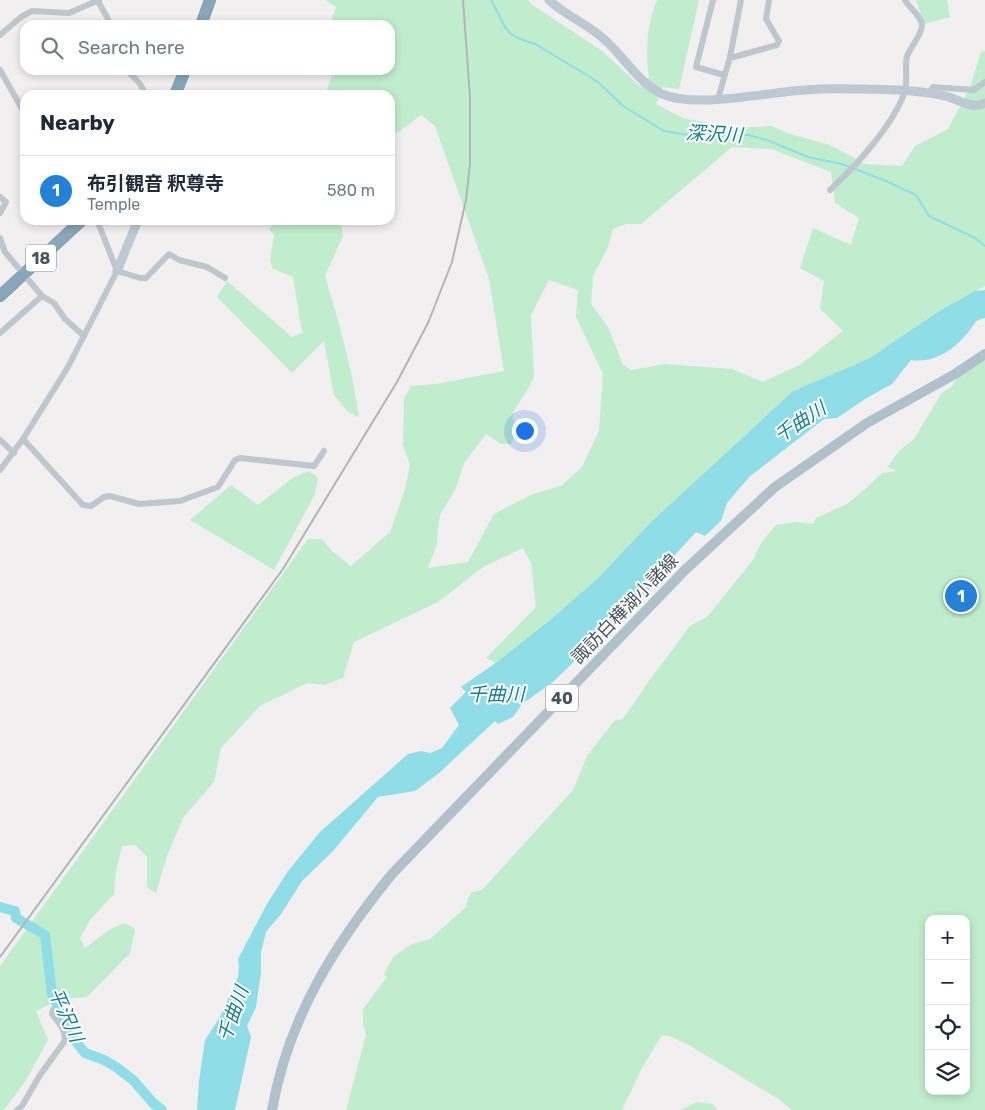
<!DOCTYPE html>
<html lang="en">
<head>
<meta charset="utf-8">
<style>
  :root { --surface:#fff; --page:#f6f6f7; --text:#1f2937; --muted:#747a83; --line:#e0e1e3; --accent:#2382d7 }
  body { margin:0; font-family:Rubik,"Noto Sans JP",sans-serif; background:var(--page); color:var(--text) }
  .controls { position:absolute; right:15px; bottom:15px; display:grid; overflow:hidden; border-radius:10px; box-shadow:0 2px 8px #0003 }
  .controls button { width:45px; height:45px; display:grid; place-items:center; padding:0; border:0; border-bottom:1px solid var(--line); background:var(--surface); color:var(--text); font:25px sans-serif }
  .you { position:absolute; left:524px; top:430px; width:18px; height:18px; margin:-12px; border:4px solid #fff; border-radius:50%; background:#1a73e8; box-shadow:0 0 0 8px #1a73e833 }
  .badge { display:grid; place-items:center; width:32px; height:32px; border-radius:50%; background:var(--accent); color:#fff; font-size:16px; font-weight:700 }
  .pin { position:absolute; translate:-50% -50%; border:2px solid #fff; box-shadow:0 1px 5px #0006 }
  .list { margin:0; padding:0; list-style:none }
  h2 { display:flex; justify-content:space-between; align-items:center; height:65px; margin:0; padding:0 20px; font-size:21px }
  h2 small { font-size:16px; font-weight:400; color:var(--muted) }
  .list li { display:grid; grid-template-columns:32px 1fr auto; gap:15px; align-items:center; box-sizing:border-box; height:70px; padding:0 20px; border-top:1px solid var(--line) }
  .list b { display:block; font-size:19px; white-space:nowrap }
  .list p { margin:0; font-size:16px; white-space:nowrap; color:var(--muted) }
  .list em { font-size:16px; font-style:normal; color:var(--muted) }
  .icon { flex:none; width:28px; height:28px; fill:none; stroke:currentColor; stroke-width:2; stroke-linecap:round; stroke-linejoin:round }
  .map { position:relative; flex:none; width:985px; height:1110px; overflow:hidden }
  .search { position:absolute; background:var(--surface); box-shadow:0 2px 8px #0003; left:20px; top:20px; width:375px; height:55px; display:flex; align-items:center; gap:12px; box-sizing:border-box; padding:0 18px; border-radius:15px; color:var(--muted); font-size:19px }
  .panel { position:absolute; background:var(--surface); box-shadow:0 2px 8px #0003; left:20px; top:90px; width:375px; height:135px; border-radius:15px }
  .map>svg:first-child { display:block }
  .green { fill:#c0edcd; fill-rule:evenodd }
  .water { fill:#8fdde7 }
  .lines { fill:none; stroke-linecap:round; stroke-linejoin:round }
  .stream { stroke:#8fdde7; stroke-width:2 }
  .river { stroke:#8fdde7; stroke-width:10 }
  .highway-casing { stroke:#7491a7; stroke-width:12 }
  .street { stroke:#bec7cd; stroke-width:6 }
  .secondary { stroke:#bdc9d2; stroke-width:9 }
  .primary { stroke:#b0c1cc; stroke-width:10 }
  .highway { stroke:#89a6bb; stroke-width:11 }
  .rail { stroke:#b1b5b9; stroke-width:2 }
  .labels { text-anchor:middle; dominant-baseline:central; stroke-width:4; stroke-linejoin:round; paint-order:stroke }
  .shield { fill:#fff; stroke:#7f878c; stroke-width:1 }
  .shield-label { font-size:16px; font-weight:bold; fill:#48545b }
  .street-label { font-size:18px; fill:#48545b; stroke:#fff }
  .water-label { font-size:19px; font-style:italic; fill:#147f8c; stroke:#fff }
</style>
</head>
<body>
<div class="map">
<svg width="985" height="1110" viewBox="0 0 985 1110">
  <rect width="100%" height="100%" fill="#f1efef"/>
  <g class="green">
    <path d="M325 0H528L531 4 602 51 640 86 649 77C645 51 647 24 657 0H699L679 89 663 87 656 104 683 118 735 128 771 126 790 134 830 145 865 164 902 166 915 146 948 129 970 87 981 52 985 51V286L939 311 870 358 793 391 651 522 598 578 550 620 496 663 486 658 536 607 531 563 523 548 483 567 438 602 354 642 343 678 325 685 307 683 260 706 221 748 214 782 183 818 167 856 156 893 147 887V857L135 845 122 846 116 871 114 894 90 920 80 938 85 948 109 930 125 923 135 929 130 953 87 997 60 999 36 1011 48 1040 26 1080 4 1110H0V966L308 539H322L332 551 351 566 390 532 405 489 410 465 403 445 404 398 411 386 436 384 504 371 489 279 435 126 421 115 400 131 390 135V95H325L334 70H390V25H330L336 7ZM732 147 771 149 831 172 835 203 859 218 851 245 813 228 800 268 824 281 820 309 843 331 801 364 763 382 732 369 665 364 631 370 623 365 608 327 591 304 593 276 608 247 613 229 626 224H641ZM549 280 578 290 576 317 603 374 599 431 582 467 561 486 533 494 494 514 468 562 428 568 437 544 438 529 440 515 456 488 464 463 486 434 501 444H511L518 431 513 418V412L528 389 534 377 531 315Z"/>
    <path d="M916 0H947L950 17 924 24Z"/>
    <path d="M278 220H341L343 236 325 276C339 323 352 367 359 417L348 412 334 395 324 341 292 373 217 297 227 281 292 337 302 333 293 277 272 268 270 259 274 235 269 229Z"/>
    <path d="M985 356V1110H792L778 1099 689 1045 669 1036H661L642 1068 622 1110H346L366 1035 363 1024V1009L387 977 384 974 393 957 410 945 430 939 466 907 468 898 472 892 482 890 573 790 587 756 614 721 623 719 649 681 690 626 707 617 753 560 761 543 776 525 797 522 813 524 816 518 847 504 864 490 882 473 897 471 887 467 900 450 914 439 941 394 952 386 958 376ZM929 919H966V1091H929Z"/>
    <path d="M309 471 318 478 315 494 274 570 190 520 231 485 258 505 294 477Z"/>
    <path d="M697 1102 712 1104 718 1110H680Z"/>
  </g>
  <path class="water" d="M985 290V318L976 321C962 344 939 364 911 360L892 384 865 399 837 418 824 419 749 477 727 503 721 521 705 536 696 532 675 555 673 566 553 682 522 704 513 717 498 724 495 721 439 773 415 791 378 797 333 851 302 881 281 914 266 932 261 952V972L256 1007 247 1026 251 1037 235 1110H197L199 1081 205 1040 220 1017 238 977 239 967 238 959 267 904 288 871 320 832 408 754 421 751 430 753 442 748 459 725 450 708 466 692 461 687 497 662 550 620 598 578 651 522 793 391 870 358 939 311 975 291Z"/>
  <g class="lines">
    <path class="stream" d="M491 0 505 27 511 34 520 39 535 44 585 74 598 82 623 106 664 131 688 135H748L767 140 808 157 842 164 886 181 916 195 929 216 975 238 985 246"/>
    <path class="river" d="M0 907 15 911 16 918 45 935 52 994 73 1038 85 1053 104 1060 116 1067 133 1080 153 1103 162 1110"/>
    <defs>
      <g id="highway">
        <path d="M201 25 210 0"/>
        <path d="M175 95 185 70"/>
        <path d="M0 296 82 220"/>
      </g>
    </defs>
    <use href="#highway" class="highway-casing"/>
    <g class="street">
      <path d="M713 0 696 67 724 75"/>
      <path d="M98 1 108 19 109 25"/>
      <path d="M0 35 21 17 32 11 69 13 99 0"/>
      <path d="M730 57H734L777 45 779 41 766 19 769 0"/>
      <path d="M0 70 25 114"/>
      <path d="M127 70 140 84 146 95"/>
      <path d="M929 93 933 87 974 90 985 82"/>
      <path d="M718 99 730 57 741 0"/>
      <path d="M830 190C856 166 892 126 904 94 909 82 904 68 907 56 911 46 922 35 922 25 921 15 909 8 905 0"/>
      <path d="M0 197 6 202 0 213"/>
      <path d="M0 238 5 252 42 296 54 303 65 319 84 336"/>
      <path d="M117 271 140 278H146L169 254 179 260 207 267 225 278"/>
      <path d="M0 333 42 296"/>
      <path d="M23 439 83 505 91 506 104 497 110 496 139 504 180 501 218 487 235 460 240 458 314 466 324 451"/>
      <path d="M0 440 14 453"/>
      <path d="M0 470 23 439 68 367 117 271 97 220"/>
      <path d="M17 1110 22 1106 40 1075 64 1042C67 1031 58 1022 52 1014L53 1010"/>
    </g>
    <g class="secondary">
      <path d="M549 0C566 16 588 24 605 40 624 57 639 83 662 94 697 109 767 92 805 90 826 88 846 89 866 89 893 90 923 90 949 97 961 101 973 109 985 103"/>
      <path d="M117 271 138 220"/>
    </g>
    <path class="primary" d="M272 1110C288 1019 334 945 392 874L685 570 775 487 867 423 955 374 985 354"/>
    <use href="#highway" class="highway"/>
    <path class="rail" d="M0 957 283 569 397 382 428 323 452 262 466 200 470 164V97L463 0"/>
  </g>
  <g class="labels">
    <g class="shield">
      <rect x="26" y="244.5" width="30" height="27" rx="4"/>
      <rect x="546" y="684.5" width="32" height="27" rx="4"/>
    </g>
    <g class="shield-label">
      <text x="41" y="258">18</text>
      <text x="562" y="698">40</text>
    </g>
    <g class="street-label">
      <text transform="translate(625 609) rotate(-46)">諏訪白樺湖小諸線</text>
    </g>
    <g class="water-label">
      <text transform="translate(714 134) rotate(3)">深沢川</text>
      <text transform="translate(800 422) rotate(-33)">千曲川</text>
      <text x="496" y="694">千曲川</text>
      <text transform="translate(233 1014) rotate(-71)">千曲川</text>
      <text transform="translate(66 1015) rotate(66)">平沢川</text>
    </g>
  </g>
</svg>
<div class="controls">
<button>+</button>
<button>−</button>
<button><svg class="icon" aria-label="locate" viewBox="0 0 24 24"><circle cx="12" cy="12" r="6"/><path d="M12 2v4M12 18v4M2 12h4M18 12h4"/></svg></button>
<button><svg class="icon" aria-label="layers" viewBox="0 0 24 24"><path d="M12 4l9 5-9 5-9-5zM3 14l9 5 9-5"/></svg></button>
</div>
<div class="you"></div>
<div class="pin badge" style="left:961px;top:596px">1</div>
<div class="search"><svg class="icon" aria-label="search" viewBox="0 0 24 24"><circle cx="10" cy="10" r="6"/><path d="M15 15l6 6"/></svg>Search here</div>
<section class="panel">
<h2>Nearby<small></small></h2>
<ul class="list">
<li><span class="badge">1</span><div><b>布引観音 釈尊寺</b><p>Temple</p></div><em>580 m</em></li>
</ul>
</section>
</div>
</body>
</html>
